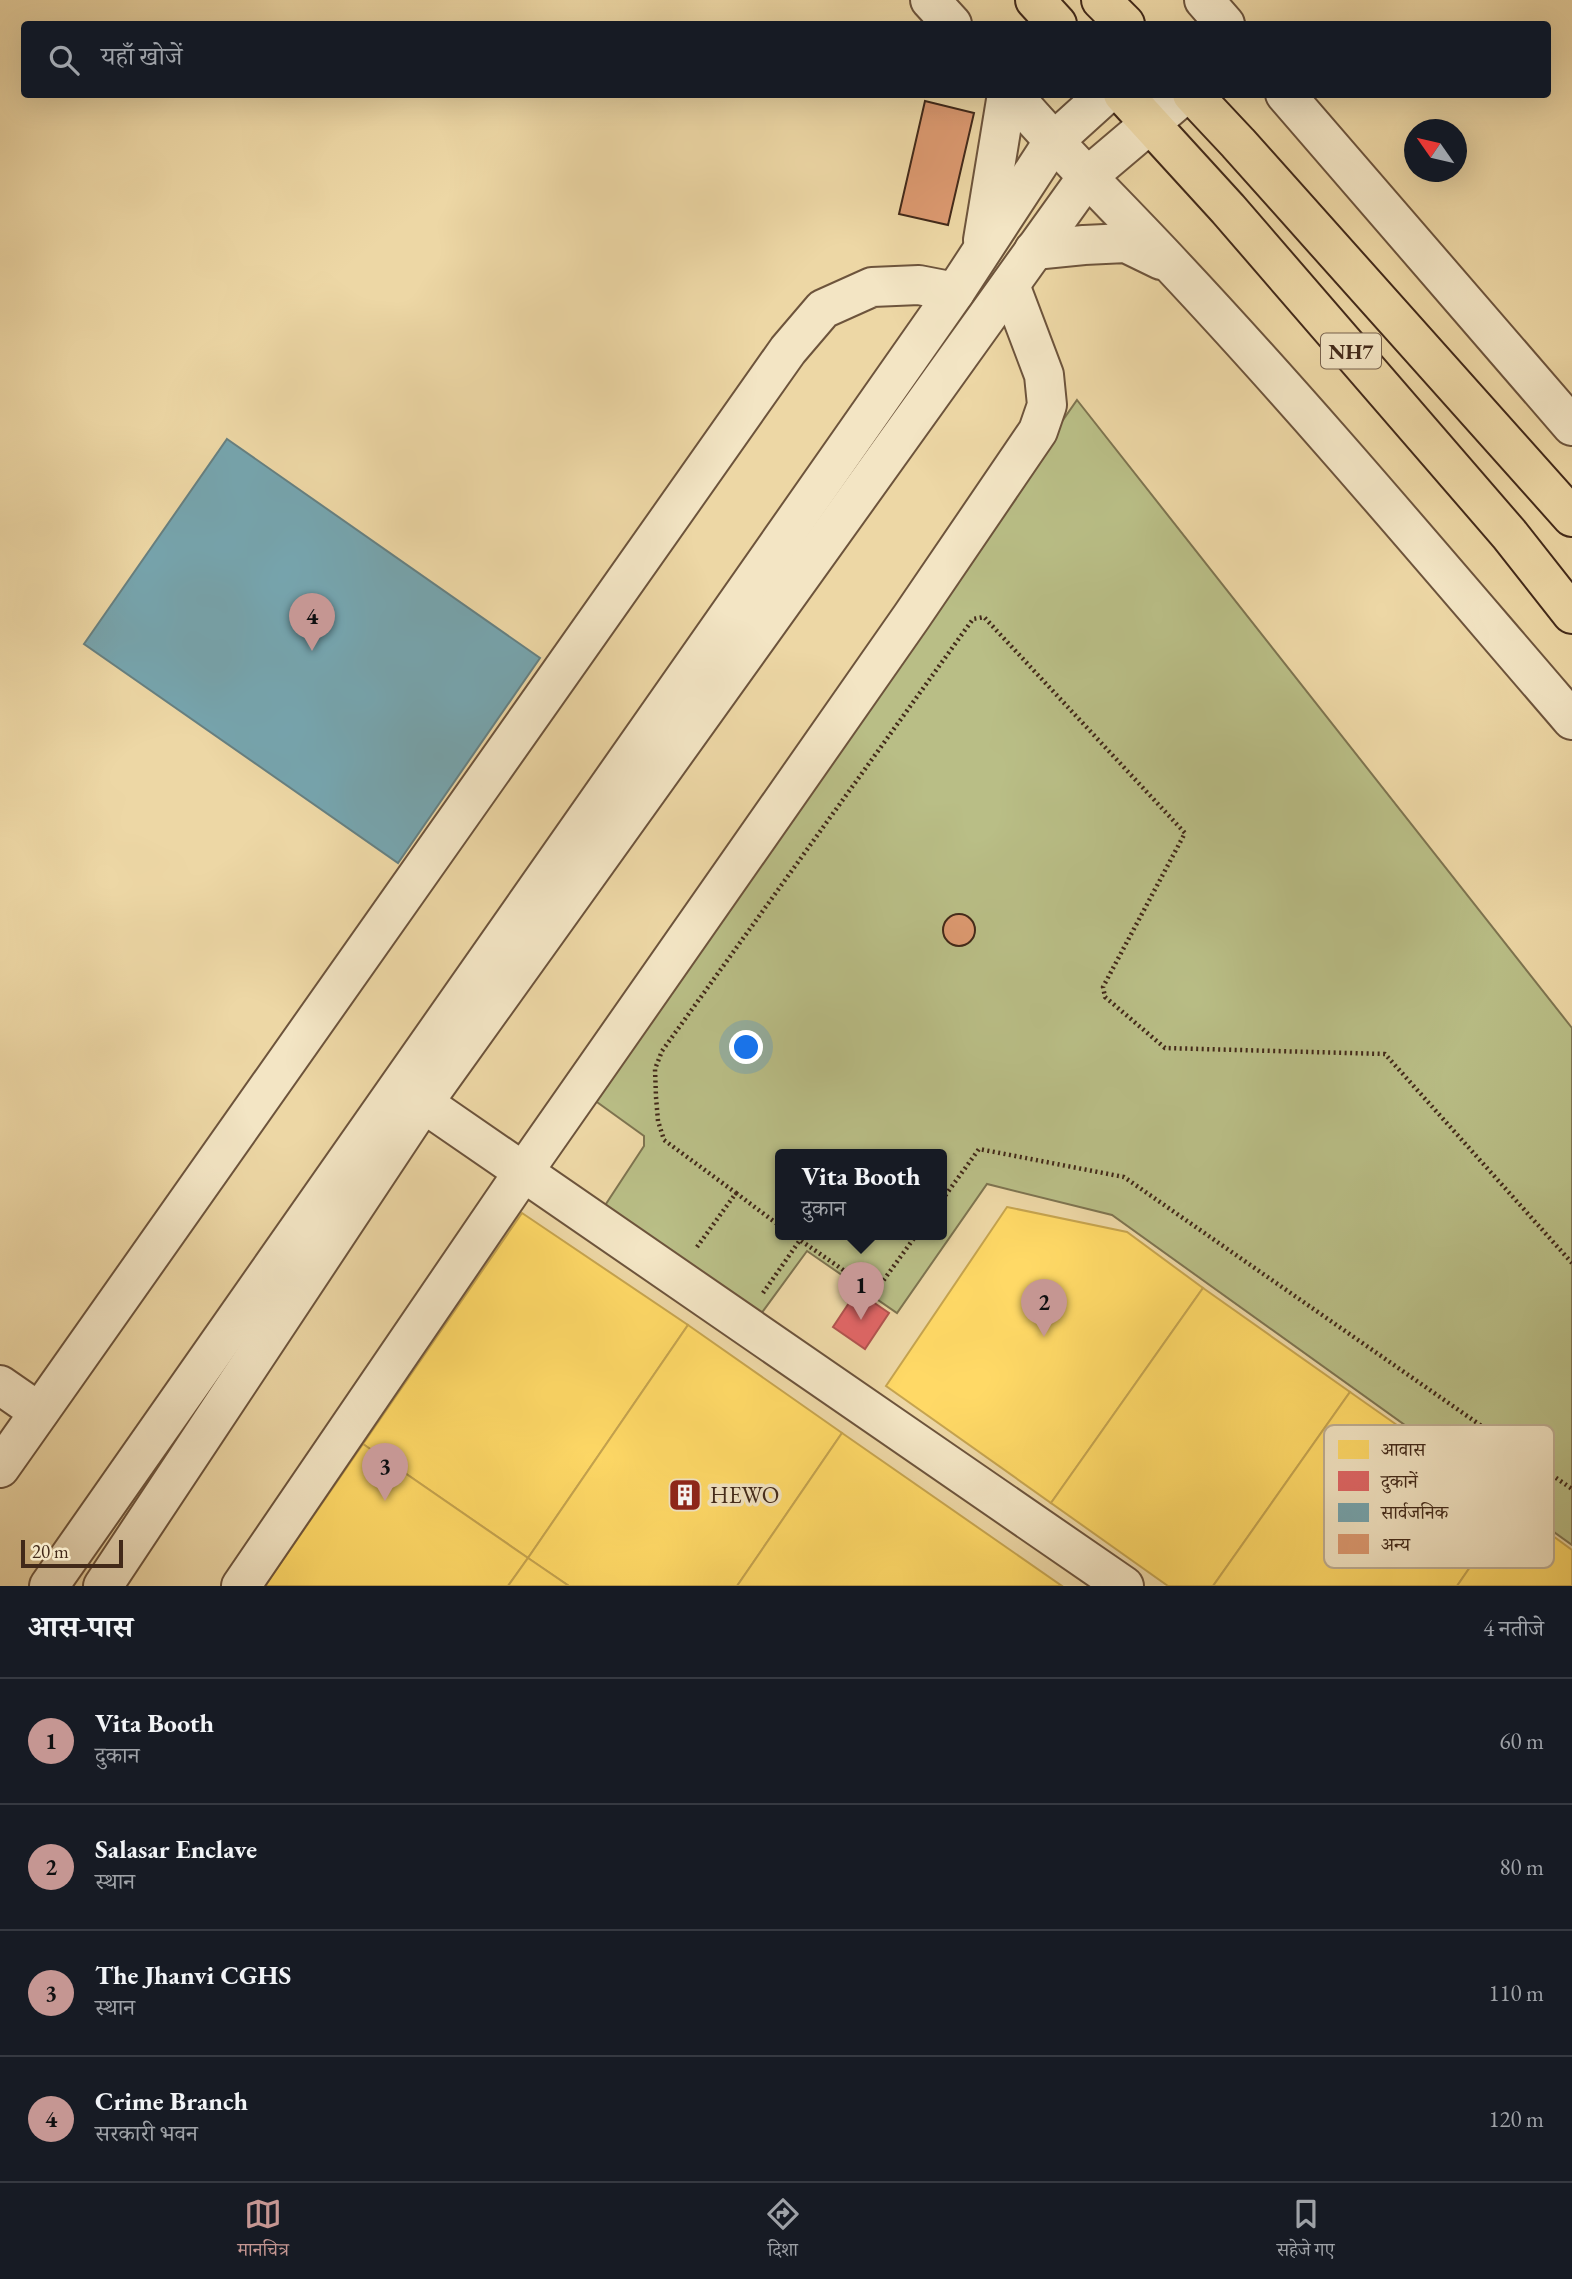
<!DOCTYPE html>
<html lang="hi">
<head>
<meta charset="utf-8">
<style>
  :root { --surface:#171b24; --page:#242831; --text:#f1f3f6; --muted:#9ea1a6; --line:#363941; --accent:#c59692 }
  body { margin:0; font-family:"EB Garamond","Noto Serif Devanagari",serif; background:var(--page); color:var(--text) }
  .compass { position:absolute; left:1404px; top:119px; width:63px; height:63px; border-radius:50%; background:var(--surface); box-shadow:0 7px 28px #0002; rotate:304deg }
  .scale { position:absolute; left:21px; bottom:18px; width:102px; box-sizing:border-box; padding-left:7px; border:4px solid #422919; border-top:0; font-size:19px; line-height:24px; white-space:nowrap; color:#422919; -webkit-text-stroke:5px #f3e5c4; paint-order:stroke }
  .you { position:absolute; left:747px; top:1048px; width:24px; height:24px; margin:-18px; border:5px solid #fff; border-radius:50%; background:#1a73e8; box-shadow:0 0 0 10px #1a73e833 }
  .badge { display:grid; place-items:center; width:46px; height:46px; border-radius:50%; background:var(--accent); color:#111; font-size:23px; font-weight:700 }
  .pin { position:absolute; translate:-50% -58px; filter:drop-shadow(0 2px 4px #0008) }
  .pin::after { content:''; position:absolute; top:37px; width:24px; height:21px; background:inherit; clip-path:polygon(0 0,100% 0,50% 100%) }
  .popup { position:absolute; left:775px; top:1149px; width:172px; height:91px; box-sizing:border-box; display:grid; place-content:center; border-radius:7px; background:var(--surface); filter:drop-shadow(0 2px 5px #0005); font-size:23px; white-space:nowrap; color:var(--muted) }
  .popup b { font-size:26px; color:var(--text) }
  .popup::after { content:''; position:absolute; left:50%; top:100%; margin-left:-14px; border:14px solid transparent; border-top-color:var(--surface) }
  .list { margin:0; padding:0; list-style:none }
  h2 { display:flex; justify-content:space-between; align-items:center; height:91px; margin:0; padding:0 28px; font-size:30px }
  h2 small { font-size:23px; font-weight:400; color:var(--muted) }
  .list li { display:grid; grid-template-columns:46px 1fr auto; gap:21px; align-items:center; box-sizing:border-box; height:126px; padding:0 28px; border-top:2px solid var(--line) }
  .list b { display:block; font-size:26px; white-space:nowrap }
  .list p { margin:0; font-size:23px; white-space:nowrap; color:var(--muted) }
  .list em { font-size:23px; font-style:normal; color:var(--muted) }
  .icon { flex:none; width:38px; height:38px; fill:none; stroke:currentColor; stroke-width:2; stroke-linecap:round; stroke-linejoin:round }
  .map { position:relative; flex:none; width:1572px; height:1586px; overflow:hidden }
  .search { position:absolute; background:var(--surface); box-shadow:0 7px 28px #0002; left:21px; right:21px; top:21px; height:77px; display:flex; align-items:center; gap:18px; box-sizing:border-box; padding:0 24px; border-radius:7px; color:var(--muted); font-size:26px }
  .sheet { height:595px; background:var(--surface) }
  nav { display:flex; justify-content:space-around; align-items:center; box-sizing:border-box; height:98px; border-top:2px solid var(--line); background:var(--surface); font-size:19px; color:var(--muted) }
  nav a { display:grid; justify-items:center; gap:4px }
  nav .on { color:var(--accent) }
  .map>svg:first-child { display:block }
  .green { fill:#b9be86; stroke:#7e7450; stroke-width:2; fill-rule:evenodd }
  .homes { fill:#ffd966; stroke:#c6a44f; stroke-width:2 }
  .shops { fill:#e06666; stroke:#b1544f; stroke-width:2 }
  .public { fill:#76a5af; stroke:#668082; stroke-width:2 }
  .building { fill:#dc9970; stroke:#422919; stroke-width:2 }
  .lines { fill:none; stroke-linecap:round; stroke-linejoin:round }
  .minor-casing { stroke:#6d543c; stroke-width:42 }
  .highway-casing { stroke:#422919; stroke-width:42 }
  .path { stroke:#422919; stroke-width:4.5; stroke-dasharray:2 3.5; stroke-linecap:butt }
  .minor { stroke:#f3e5c4; stroke-width:38 }
  .highway { stroke:#edd7a5; stroke-width:38 }
  .labels { text-anchor:middle; dominant-baseline:central; stroke-width:7; stroke-linejoin:round; paint-order:stroke }
  .shield { fill:#f3e5c4; stroke:#77614c; stroke-width:2 }
  .shield-label { font-size:21px; font-weight:bold; fill:#422919 }
  .poi-label { font-size:23px; fill:#422919; stroke:#f3e5c4; text-anchor:start }
  .key { fill:#f3e5c4; stroke:#bead91; stroke-width:2 }
  .key-label { font-size:19px; fill:#422919 }
</style>
</head>
<body>
<div class="map">
<svg width="1572" height="1586" viewBox="0 0 1572 1586">
  <rect width="100%" height="100%" fill="#edd7a5"/>
  <filter id="stains"><feTurbulence type="fractalNoise" baseFrequency=".00286" numOctaves="4"/><feColorMatrix values="0 0 0 0 .2 0 0 0 0 .09 0 0 0 0 .02 0 0 0 .5 -.17"/></filter>
  <radialGradient id="worn" r=".72"><stop offset=".6" stop-color="#630" stop-opacity="0"/><stop offset="1" stop-color="#630" stop-opacity=".3"/></radialGradient>
  <path class="green" d="M1077 400 1572 1028V1545L1112 1215 987 1184 897 1313 807 1251 758 1318 602 1210 644 1146V1136L590 1097ZM780 1154H942V1234H780Z"/>
  <g class="homes">
    <path d="M1007 1207 1127 1232 1203 1288 1051 1503 886 1386Z"/>
    <path d="M522 1213 688 1325 528 1558 363 1444Z"/>
    <path d="M1203 1288 1350 1392 1213 1586H1168L1051 1503Z"/>
    <path d="M688 1325 842 1433 737 1586H569L528 1558Z"/>
    <path d="M1350 1392 1512 1506 1457 1586H1213Z"/>
    <path d="M842 1433 1062 1586H737Z"/>
    <path d="M363 1444 528 1558 508 1586H265Z"/>
    <path d="M1512 1506 1572 1550V1586H1457Z"/>
    <path d="M528 1558 569 1586H508Z"/>
  </g>
  <path class="shops" d="M857 1291 889 1313 865 1349 833 1327Z"/>
  <path class="public" d="M227 439 540 658 398 863 84 644Z"/>
  <g class="building">
    <path d="M925 101 974 113 948 225 899 214Z"/>
    <circle cx="959" cy="930" r="16"/>
  </g>
  <g class="lines">
    <defs>
      <g id="minor">
        <path d="M930 0 952 24"/>
        <path d="M1204 0 1225 24"/>
        <path d="M1012 94C1063 154 1119 208 1172 265 1310 412 1440 567 1572 720"/>
        <path d="M1285 94 1572 426"/>
        <path d="M983 240 1007 94"/>
        <path d="M1034 250 1084 245 1126 243 1161 260"/>
        <path d="M403 1089 1124 1586"/>
        <path d="M0 1385 39 1412"/>
        <path d="M0 1468 788 350 823 309 872 287 919 285 955 292"/>
        <path d="M49 1586 955 292 1053 142 1106 94"/>
        <path d="M103 1586 424 1102 1087 177 1185 94"/>
        <path d="M241 1586 524 1171 912 616 1038 431 1047 405 1044 375 1010 285"/>
      </g>
      <g id="highway">
        <path d="M1035 0 1057 24"/>
        <path d="M1101 0 1125 24"/>
        <path d="M1123 94 1228 209 1509 534 1572 614"/>
        <path d="M1192 94 1238 143 1572 517"/>
      </g>
    </defs>
    <use href="#minor" class="minor-casing"/>
    <use href="#highway" class="highway-casing"/>
    <g class="path">
      <path d="M736 1193 780 1226"/>
      <path d="M942 1200 979 1149 1124 1177 1572 1489"/>
      <path d="M791 1234 800 1240"/>
      <path d="M697 1247 736 1193 664 1140 658 1121 656 1097 655 1069 662 1051 973 619 984 617 1185 833 1103 987 1105 997 1165 1048 1385 1054 1572 1263"/>
      <path d="M763 1293 800 1240 875 1292 917 1234"/>
    </g>
    <use href="#minor" class="minor"/>
    <use href="#highway" class="highway"/>
  </g>
  <defs>
    <symbol id="building-square" viewBox="-11 -11 22 22"><rect x="-9" y="-9" width="18" height="18" rx="4" fill="#8f2418" stroke="#f3e5c4"/><path d="M-4-6H4V6H1V3H-1V6H-4ZM-2.5-4.3h1.7v1.8h-1.7ZM.8-4.3h1.7v1.8H.8ZM-2.5-1h1.7V.8h-1.7ZM.8-1h1.7V.8H.8Z" fill="#fff"/></symbol>
  </defs>
  <g fill-rule="evenodd">
    <use href="#building-square" x="666" y="1476" width="38" height="38"/>
  </g>
  <g class="labels">
    <rect class="shield" x="1321" y="333.5" width="60" height="35" rx="5"/>
    <g class="shield-label">
      <text x="1351" y="351">NH7</text>
    </g>
    <g class="poi-label">
      <text x="710" y="1495">HEWO</text>
    </g>
  </g>
  <rect x="1324" y="1425" width="230" height="143" rx="10" class="key"/>
  <rect x="1338" y="1440" width="31" height="19" fill="#ffd966"/>
  <rect x="1338" y="1471" width="31" height="20" fill="#e06666"/>
  <rect x="1338" y="1503" width="31" height="19" fill="#76a5af"/>
  <rect x="1338" y="1534" width="31" height="20" fill="#dc9970"/>
  <g class="key-label">
    <text x="1381" y="1456">आवास</text>
    <text x="1381" y="1488">दुकानें</text>
    <text x="1381" y="1519">सार्वजनिक</text>
    <text x="1381" y="1551">अन्य</text>
  </g>
  <rect width="100%" height="100%" filter="url(#stains)"/>
  <rect width="100%" height="100%" fill="url(#worn)"/>
</svg>
<svg class="compass" viewBox="-18 -18 36 36"><path d="M0-13l5 13h-10z" fill="#e53935"/><path d="M0 13l5-13h-10z" fill="#9ea1a6"/></svg>
<div class="scale">20 m</div>
<div class="you"></div>
<div class="pin badge" style="left:861px;top:1320px">1</div>
<div class="popup"><b>Vita Booth</b>दुकान</div>
<div class="pin badge" style="left:1044px;top:1337px">2</div>
<div class="pin badge" style="left:385px;top:1501px">3</div>
<div class="pin badge" style="left:312px;top:651px">4</div>
<div class="search"><svg class="icon" aria-label="search" viewBox="0 0 24 24"><circle cx="10" cy="10" r="6"/><path d="M15 15l6 6"/></svg>यहाँ खोजें</div>
</div>
<section class="sheet">
<h2>आस-पास<small>4 नतीजे</small></h2>
<ul class="list">
<li><span class="badge">1</span><div><b>Vita Booth</b><p>दुकान</p></div><em>60 m</em></li>
<li><span class="badge">2</span><div><b>Salasar Enclave</b><p>स्थान</p></div><em>80 m</em></li>
<li><span class="badge">3</span><div><b>The Jhanvi CGHS</b><p>स्थान</p></div><em>110 m</em></li>
<li><span class="badge">4</span><div><b>Crime Branch</b><p>सरकारी भवन</p></div><em>120 m</em></li>
</ul>
</section>
<nav>
<a class="on"><svg class="icon" aria-label="map" viewBox="0 0 24 24"><path d="M3 6l6-2 6 2 6-2v14l-6 2-6-2-6 2zM9 4v14M15 6v14"/></svg>मानचित्र</a>
<a><svg class="icon" aria-label="directions" viewBox="0 0 24 24"><path d="M12 3l9 9-9 9-9-9zM9 14v-3h6M13 9l2 2-2 2"/></svg>दिशा</a>
<a><svg class="icon" aria-label="saved" viewBox="0 0 24 24"><path d="M7 4h10v16l-5-4-5 4z"/></svg>सहेजे गए</a>
</nav>
</body>
</html>
